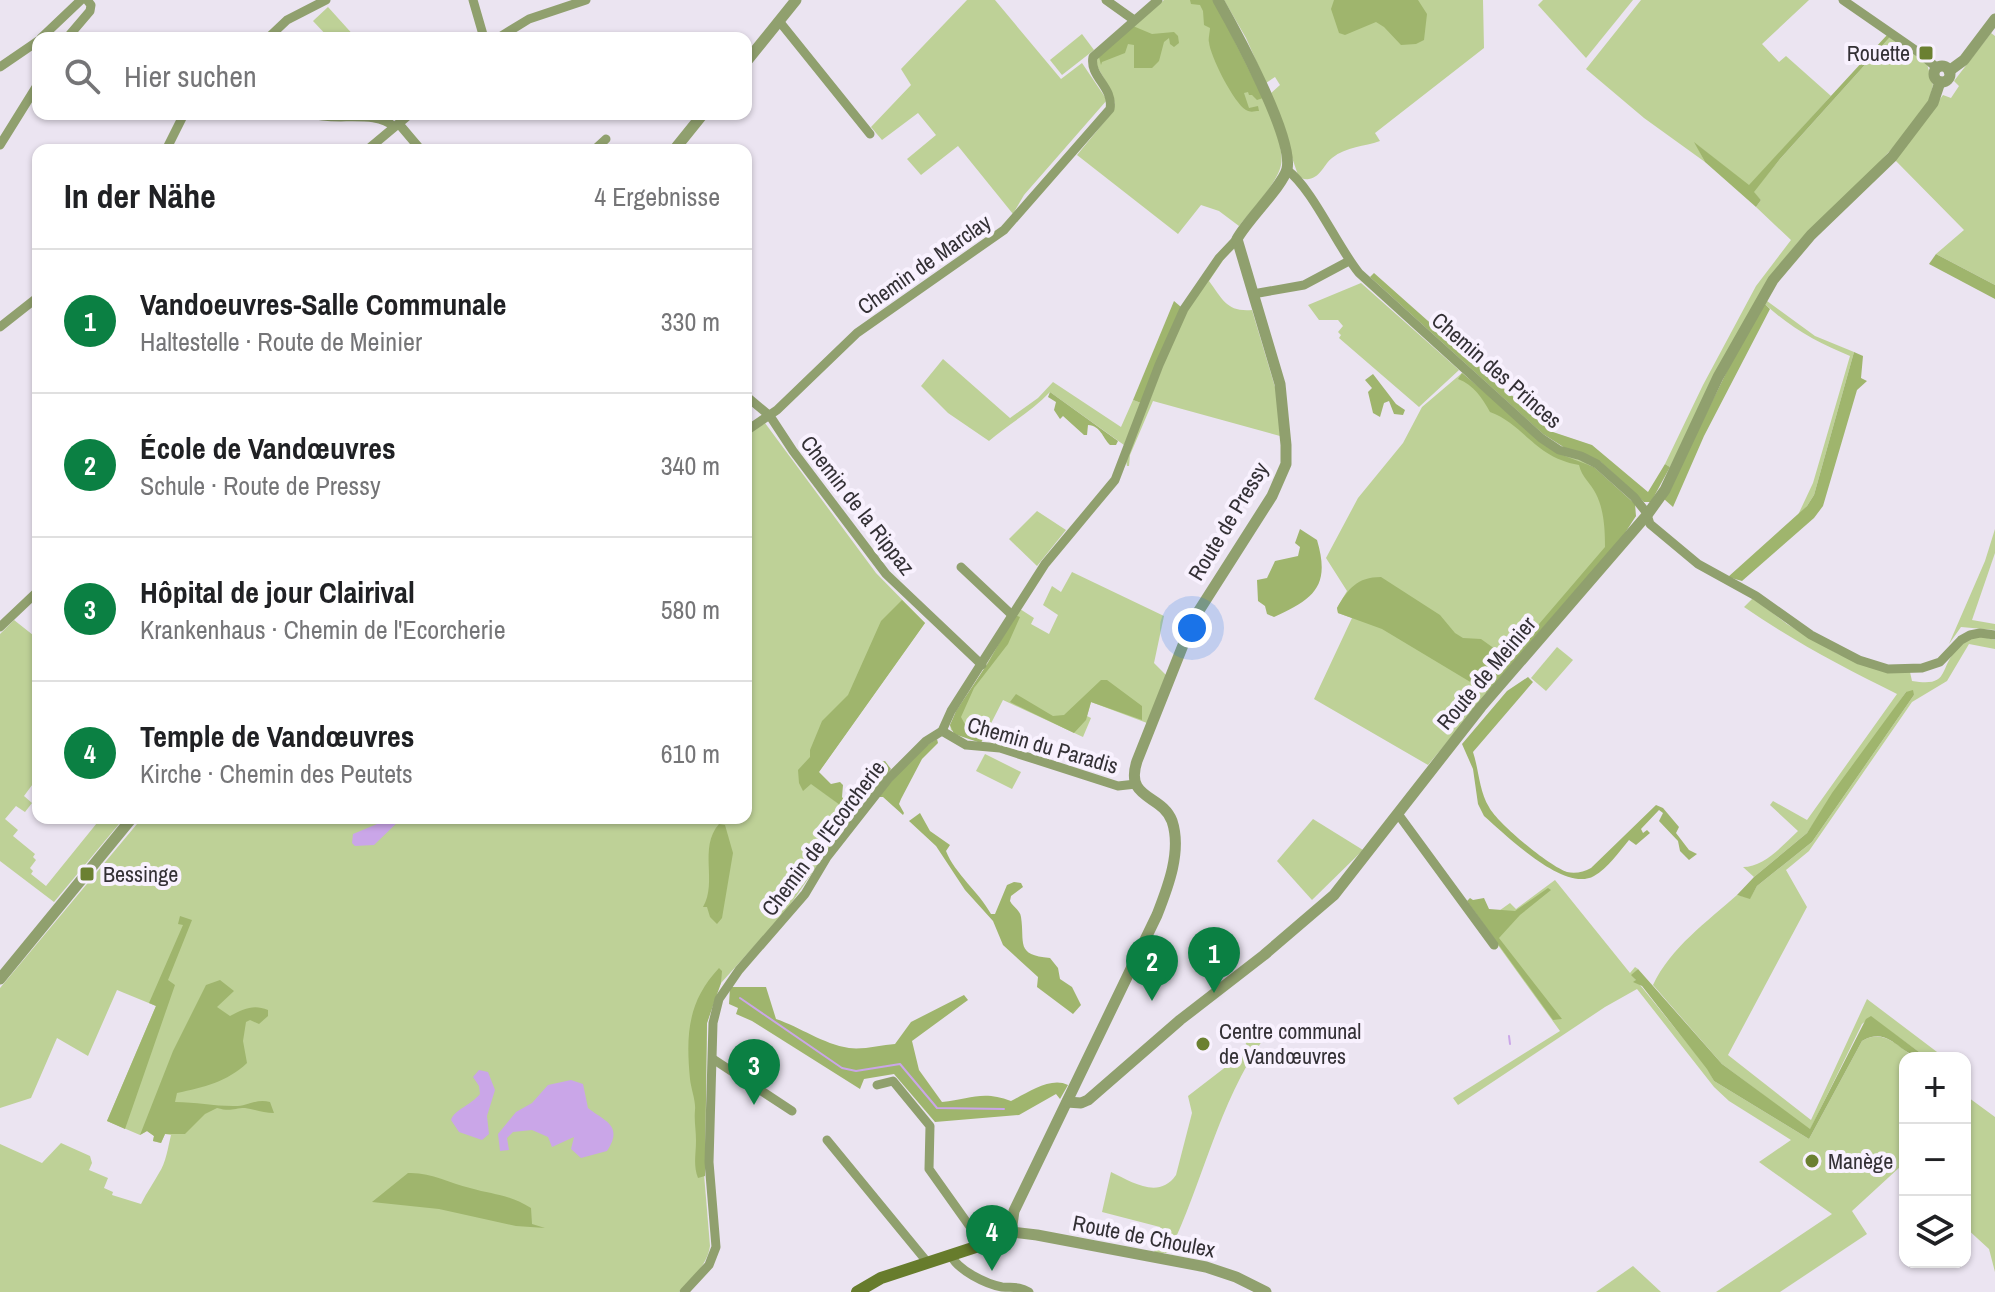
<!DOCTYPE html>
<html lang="de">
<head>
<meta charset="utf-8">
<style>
  :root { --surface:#fff; --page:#f6f6f6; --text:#202124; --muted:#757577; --line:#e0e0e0; --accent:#0b8043 }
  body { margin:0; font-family:"Archivo Narrow",sans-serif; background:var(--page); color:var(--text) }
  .controls { position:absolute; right:24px; bottom:24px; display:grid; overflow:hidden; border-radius:16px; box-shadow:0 2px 6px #0004 }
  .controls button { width:72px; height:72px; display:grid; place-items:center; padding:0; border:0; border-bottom:2px solid var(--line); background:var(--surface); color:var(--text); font:40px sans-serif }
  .you { position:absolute; left:1192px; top:628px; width:28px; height:28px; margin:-20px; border:6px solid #fff; border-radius:50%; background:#1a73e8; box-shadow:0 0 0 12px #1a73e833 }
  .badge { display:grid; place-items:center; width:52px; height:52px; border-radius:50%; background:var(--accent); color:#fff; font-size:26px; font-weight:700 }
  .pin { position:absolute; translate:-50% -66px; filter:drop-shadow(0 2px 4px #0008) }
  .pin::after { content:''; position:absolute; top:42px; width:28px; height:24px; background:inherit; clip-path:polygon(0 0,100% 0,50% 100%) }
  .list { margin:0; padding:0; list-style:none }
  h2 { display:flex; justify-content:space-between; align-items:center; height:104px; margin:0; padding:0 32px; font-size:34px }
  h2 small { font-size:26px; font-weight:400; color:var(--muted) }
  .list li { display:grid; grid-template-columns:52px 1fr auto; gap:24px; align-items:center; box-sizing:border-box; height:144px; padding:0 32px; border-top:2px solid var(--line) }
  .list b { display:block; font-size:30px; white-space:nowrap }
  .list p { margin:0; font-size:26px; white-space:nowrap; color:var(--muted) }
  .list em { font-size:26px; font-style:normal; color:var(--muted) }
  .icon { flex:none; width:44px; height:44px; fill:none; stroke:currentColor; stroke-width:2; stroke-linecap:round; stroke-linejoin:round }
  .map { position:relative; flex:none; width:1995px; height:1292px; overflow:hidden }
  .search { position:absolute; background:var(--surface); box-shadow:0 2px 6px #0004; left:32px; top:32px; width:720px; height:88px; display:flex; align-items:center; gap:20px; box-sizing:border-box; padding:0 28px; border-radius:16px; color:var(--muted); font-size:30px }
  .panel { position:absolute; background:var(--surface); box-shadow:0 2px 6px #0004; left:32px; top:144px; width:720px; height:680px; border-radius:16px }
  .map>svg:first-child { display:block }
  .green { fill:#bed197 }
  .forest { fill:#9fb56d }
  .water { fill:#caa6e8 }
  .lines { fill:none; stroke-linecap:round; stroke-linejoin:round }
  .stream { stroke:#caa6e8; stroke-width:2 }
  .minor { stroke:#90a06e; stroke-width:9 }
  .tertiary { stroke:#90a06e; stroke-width:11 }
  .secondary { stroke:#677c2c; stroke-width:12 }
  .poi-dot { fill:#6b8031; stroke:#f8f1fe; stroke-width:3 }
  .labels { text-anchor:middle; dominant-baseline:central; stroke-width:8; stroke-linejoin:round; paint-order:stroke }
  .poi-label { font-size:22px; fill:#333035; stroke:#f8f1fe; text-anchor:start }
  .street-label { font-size:22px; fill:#333035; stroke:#f8f1fe }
</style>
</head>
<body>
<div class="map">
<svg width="1995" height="1292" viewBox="0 0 1995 1292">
  <rect width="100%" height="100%" fill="#ebe4f1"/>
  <g class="green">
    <path d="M967 0H995L1061 79 1082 63 1107 100 1024 195 1013 214 958 146 921 175 907 159 936 135 918 113 882 140 871 127 911 85 901 69Z"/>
    <path d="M1164 0H1214C1230 33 1288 132 1281 165 1277 184 1251 210 1239 226L1219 211 1201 205 1178 234 1077 155 1110 115 1115 104 1109 87 1094 61Z"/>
    <path d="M1224 0H1483L1484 48 1375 133 1380 141C1364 147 1347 146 1332 158 1324 164 1321 177 1309 179 1303 180 1302 178 1298 175L1270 94 1280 85 1275 77 1266 83 1246 38Z"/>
    <path d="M1543 0H1633L1586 58 1538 5Z"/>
    <path d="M1641 0H1809L1762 44 1779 62 1786 56 1831 96 1749 186 1696 144 1705 162 1644 118 1586 69Z"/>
    <path d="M328 7 356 38H329L313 21Z"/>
    <path d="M1991 33 1995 36V285L1936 254 1964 230 1895 160 1943 95 1951 98 1959 86 1954 81Z"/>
    <path d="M1082 34 1094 50 1062 75 1050 60Z"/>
    <path d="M1890 37 1927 64 1933 85 1929 101 1898 142 1856 188 1799 241 1771 275 1670 467 1665 464 1703 385 1756 286 1791 240 1756 207 1761 200 1753 192 1780 159Z"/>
    <path d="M1235 248 1226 256 1209 281C1223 300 1227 312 1252 310L1278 397 1280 436 1153 401 1130 455 1129 466H1127L1126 461 1174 337 1196 294 1227 252Z"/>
    <path d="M1361 283 1459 370 1419 407 1339 338 1341 335 1338 332 1343 326 1338 320H1319L1308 305Z"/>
    <path d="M1767 301 1815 336 1854 352 1814 495 1807 506 1798 515 1813 483 1850 356C1818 343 1789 327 1764 303Z"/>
    <path d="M943 359 1010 418 1038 398 1053 382 1121 427 1133 400 1141 403 1124 445 1050 392C1032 411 1009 424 989 441L948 413 921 386Z"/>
    <path d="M1462 373 1557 453 1586 462 1636 516 1428 765 1314 699 1352 618 1338 613 1337 608 1347 591 1326 558 1358 498 1403 443 1422 407Z"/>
    <path d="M765 423 876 573 925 623 811 783 855 816 825 854 786 911 721 983 712 1005 707 1023 703 1162 710 1246C707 1266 692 1278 679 1292H0V1144L42 1163 61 1143 90 1156 92 1163 89 1170 108 1178 104 1188 113 1192 112 1195 141 1204C147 1192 154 1182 159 1173 166 1163 168 1147 171 1135L165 1134 161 1143 153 1141 154 1136 147 1131 140 1135 107 1121 156 1006 117 990 88 1056 57 1038 31 1098 0 1108V988L142 818H746V435Z"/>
    <path d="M1037 511 1066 530 1037 566 1009 539Z"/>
    <path d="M1995 529V553L1972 620 1995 624V630L1961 627 1949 644 1985 561Z"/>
    <path d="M1072 572 1164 616 1154 663 1166 675 1147 723 1091 702 1087 716 1091 718 1083 737 1003 700 981 743 951 730 950 725 1020 609 1034 618 1031 624 1049 634 1058 615 1043 605 1052 586 1061 592Z"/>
    <path d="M1753 598 1787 624 1838 654 1910 672 1912 681C1949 687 1939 671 1955 651 1961 644 1968 640 1976 635L1995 640V649L1969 644 1947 681 1912 702 1809 851 1786 870 1807 907 1728 1055 1811 1120 1867 999 1945 1058H1927L1871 1017 1862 1024 1810 1130 1722 1064 1653 985C1671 947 1707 922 1737 895L1750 898 1757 886 1812 842 1914 695 1906 692 1807 833 1754 877 1743 867C1764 867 1783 845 1798 831L1770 805 1773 801 1807 820 1897 694C1844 668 1793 641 1744 607Z"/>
    <path d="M14 620 38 639V777L24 796 32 803 25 812 16 806 5 819 18 830 13 836 35 854 33 857 36 860 30 868 33 871 31 874 46 886 101 818H124L54 902 0 861V634Z"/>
    <path d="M1557 647 1573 660 1546 691 1531 678Z"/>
    <path d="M985 754 1021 772 1012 789 976 771Z"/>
    <path d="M1313 819 1363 850 1312 900 1277 861Z"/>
    <path d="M1555 880 1630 973 1635 967 1638 969 1632 975 1708 1069 1714 1081 1809 1139 1862 1041C1883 1028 1898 1046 1915 1058H1905V1169L1901 1166 1852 1211 1867 1234 1780 1292H1716L1832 1214 1759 1162 1791 1140 1729 1101 1714 1087 1637 989 1605 1007 1458 1105 1453 1098 1560 1031 1482 923 1510 903 1516 909Z"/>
    <path d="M1264 1033V1038C1218 1104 1203 1182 1169 1253H1154L1160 1227 1102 1212 1111 1172C1132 1182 1159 1200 1176 1175L1192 1113 1188 1096 1249 1049 1245 1042Z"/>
    <path d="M1965 1095 1995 1117V1272L1989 1249 1965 1227Z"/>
    <path d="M1633 1266 1661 1292H1596Z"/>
  </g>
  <g class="forest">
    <path d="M1190 0H1214L1263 98 1257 100 1252 95H1249L1248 92 1244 93 1249 108 1258 106 1259 111C1254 111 1251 113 1246 110 1234 103 1210 56 1209 42 1208 40 1210 31 1210 28L1204 25 1203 11 1200 5 1191 4Z"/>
    <path d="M1334 0H1418L1427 14 1424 40 1416 44 1401 45 1384 27 1376 22 1345 35 1339 33 1331 9Z"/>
    <path d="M1133 26 1152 34 1174 32 1178 36 1179 43 1174 47 1170 44 1169 38 1164 42 1159 61 1152 68H1134V45L1128 44 1125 53 1102 62 1101 65 1099 57Z"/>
    <path d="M1887 35 1890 37 1780 159 1754 192 1761 200 1756 207 1705 162 1694 142 1749 185Z"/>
    <path d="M1936 254 1995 285V299L1929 264Z"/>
    <path d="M1374 273 1553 432 1592 445 1648 492 1665 464 1670 467 1651 502H1644L1601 462 1565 448 1543 434 1370 277Z"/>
    <path d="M1174 301 1181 307 1141 403 1133 400Z"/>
    <path d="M1764 303 1770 309 1704 436 1673 507 1664 499 1733 359Z"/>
    <path d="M1854 352 1863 356 1861 378 1867 381 1857 390 1823 506 1814 518 1742 581 1728 577 1807 506 1814 495Z"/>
    <path d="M1462 373 1557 453 1594 467 1635 504 1636 516 1623 536 1487 692 1382 629 1338 613 1337 608C1348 589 1357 577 1381 577L1440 615 1455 633 1463 638 1481 639 1509 659 1605 547C1605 529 1604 510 1596 494 1591 483 1582 478 1579 465 1534 457 1525 425 1490 412 1482 398 1474 385 1458 379Z"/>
    <path d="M1373 374 1396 404 1405 410 1403 415 1394 414 1389 401 1384 403 1380 417 1373 413 1368 392 1372 388 1365 380Z"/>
    <path d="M1050 392 1118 441 1116 445H1110C1102 437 1101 426 1088 425L1087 435H1084L1063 416 1060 419 1054 410 1056 402 1048 397Z"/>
    <path d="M1300 529 1317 540C1331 587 1313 599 1274 617L1267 614 1265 606 1258 601 1257 580 1267 578 1275 561 1298 556 1300 547 1295 543Z"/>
    <path d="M902 600 925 623 819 772 831 784 840 782 843 785 842 797 849 806 856 802 850 798V795L866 790 882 775 883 766 876 763 885 761 891 769 855 816 811 784 803 791 799 783 798 770 810 757V750L822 721 848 695 881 621Z"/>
    <path d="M1015 615 1020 617 1008 644 974 688 961 717 968 730 984 734 981 743 954 734 950 725 956 711 988 663Z"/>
    <path d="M1528 677 1533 682 1473 752C1479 770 1479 791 1489 807 1497 823 1549 866 1567 872 1575 874 1584 872 1591 868L1656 805 1663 808 1679 827 1676 833 1689 850 1697 854 1689 860 1680 851 1678 841 1659 821 1663 813 1659 810 1641 829 1643 833 1647 830 1650 833 1636 845 1629 840C1619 852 1608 868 1594 876 1564 893 1506 835 1484 816L1478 804 1473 769 1462 744 1507 691Z"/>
    <path d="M1101 680H1107L1142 706V720L1091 702 1086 720 1074 733 1010 702 1016 694 1053 716 1064 715Z"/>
    <path d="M1913 690 1914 695 1812 842 1757 886 1750 899 1737 895 1754 877 1807 833 1832 793 1906 692Z"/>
    <path d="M937 739 938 743 922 759 901 799 899 804 904 813 903 815 883 797H877L921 749Z"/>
    <path d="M920 813 930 831 950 845 946 851C955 874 979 892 991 914H995L1007 885 1014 882 1021 883 1023 887 1011 896 1010 901C1013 907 1020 910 1021 917 1025 943 1015 955 1050 958L1058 968 1060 979 1072 987 1081 1005 1073 1014 1037 987 1038 977 1003 945 993 921 965 890 936 846 909 821Z"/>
    <path d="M719 824 725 825 733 853 722 918 717 924 710 917 707 907H703C718 882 698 848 719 824Z"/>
    <path d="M1548 888 1551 890 1520 915 1499 938 1562 1019 1553 1020 1467 901 1470 898 1473 900 1484 898 1489 909 1515 911Z"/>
    <path d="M180 916 192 920 168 980 175 985 125 1129 107 1121 156 1006 149 1003 183 925 178 924Z"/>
    <path d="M719 968 722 971 721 983 707 1023 705 1176 698 1178C693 1165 696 1154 696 1141 696 1129 694 1121 695 1110 696 1101 691 1089 690 1079 686 1036 687 1002 719 968Z"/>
    <path d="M1638 969 1722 1064 1810 1129 1866 1019 1871 1016 1927 1058C1899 1058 1891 1024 1862 1041L1809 1139 1714 1081 1707 1069 1642 986 1633 982 1636 980 1631 975Z"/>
    <path d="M220 980 234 991 217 1007 230 1016C244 1009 253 1004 268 1010V1016L259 1024 250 1020 246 1022 243 1041 247 1063C227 1082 204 1087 177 1093L175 1102C196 1102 213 1106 233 1106 246 1107 256 1098 270 1102L274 1113C264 1113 254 1109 245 1108 234 1108 231 1112 217 1108L205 1114 185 1134H165L161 1143 153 1141 154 1136 147 1131 140 1135 173 1051 206 985Z"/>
    <path d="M730 987H766L776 1019C800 1027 823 1044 849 1048 863 1050 881 1045 895 1044L911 1022 964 995 968 1000 912 1041 919 1070 942 1102C970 1099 983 1090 1011 1101 1027 1093 1051 1076 1068 1085L1060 1099 1056 1094 1019 1115 935 1122 894 1074 864 1079 860 1089 752 1021 736 1014 738 1008 729 1004Z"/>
    <path d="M408 1173C431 1172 449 1183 470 1188 494 1195 509 1194 531 1208L532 1224 545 1228 516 1226 439 1209 372 1202Z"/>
  </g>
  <g class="water">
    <path d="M382 818H402L374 845 355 846 352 843 353 834 377 824Z"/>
    <path d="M479 1070 488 1072 495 1090 487 1116 489 1134 482 1140 459 1132 451 1120C454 1110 471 1105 480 1094L479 1086 473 1077Z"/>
    <path d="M571 1080 583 1084 588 1108C604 1121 624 1125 607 1151L581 1158 571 1149 574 1137 552 1147 548 1137 532 1130 513 1132 507 1138 509 1150 500 1151 498 1134 516 1112 532 1103 548 1085Z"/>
  </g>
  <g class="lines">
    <g class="stream">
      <path d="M740 998 842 1068 856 1071 900 1064 937 1108 1004 1109"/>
      <path d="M1509 1036 1510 1044"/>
    </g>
    <g class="minor">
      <path d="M473 0 484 38"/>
      <path d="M1106 0 1134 20"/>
      <path d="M1843 0 1921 54 1937 68"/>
      <path d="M779 21 870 134"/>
      <path d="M41 38 81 0"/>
      <path d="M67 38 90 11 91 5 87 0"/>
      <path d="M268 38 287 20 326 0"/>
      <path d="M498 38 529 19 586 0"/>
      <path d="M0 67 38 41"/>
      <path d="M311 114C335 122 377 109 394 127"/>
      <path d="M399 124 421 150"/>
      <path d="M0 145 38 84"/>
      <path d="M166 150 184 114"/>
      <path d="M367 150 410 114"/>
      <path d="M594 150 606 139"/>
      <path d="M1287 170C1312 188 1337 246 1359 273L1541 438 1559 450 1581 456 1597 464 1634 497 1646 512 1650 524 1698 564 1756 596 1811 635 1859 660 1888 669 1922 668 1940 662 1961 640 1970 635 1980 633 1995 635"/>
      <path d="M1253 294 1304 285 1349 261"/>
      <path d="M0 327 38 297"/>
      <path d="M746 396 770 416 793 451 886 574 982 665"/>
      <path d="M746 431 777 410 857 333 1004 230 1110 109C1114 87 1089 77 1093 57L1158 0"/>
      <path d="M961 567 1012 615"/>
      <path d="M0 627 38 591"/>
      <path d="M942 731 966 745 1000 748 1118 786 1136 784"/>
      <path d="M1398 814 1494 945"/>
      <path d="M713 1059 792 1111"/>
      <path d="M877 1085 893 1081 930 1126 929 1169 983 1245"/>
      <path d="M827 1140 928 1263"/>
      <path d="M951 1255C957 1270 986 1284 1002 1287 1013 1288 1019 1286 1029 1292"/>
      <path d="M684 1292 709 1265 716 1247 709 1162 713 1023 719 999 739 970 805 894 827 857 889 778 926 741 942 731 951 711 1045 564 1115 480 1159 365 1184 309 1219 258 1237 239"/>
    </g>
    <g class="tertiary">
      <path d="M1218 0C1235 30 1294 138 1287 169 1283 186 1247 220 1237 239L1280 384 1286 445V464L1272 496 1193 620 1137 761C1124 800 1162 794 1172 821 1182 851 1168 887 1157 915L1014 1211 1011 1232 1037 1235 1206 1267 1236 1277 1266 1292"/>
      <path d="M746 62 796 0"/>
      <circle cx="1942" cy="74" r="8"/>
      <path d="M1949 71 1964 60 1995 19"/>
      <path d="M674 150 703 114"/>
      <path d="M0 979 132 818"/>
      <path d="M1067 1102 1081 1103 1088 1100 1180 1020 1264 955 1334 895 1481 707 1647 515 1665 490 1718 377 1773 280 1811 235 1892 157 1933 103 1940 82"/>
    </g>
    <path class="secondary" d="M857 1292 881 1278 991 1242 1011 1232"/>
  </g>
  <g class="poi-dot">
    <rect x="1918" y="45" width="16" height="16" rx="4"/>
    <rect x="79" y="866" width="16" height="16" rx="4"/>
    <circle cx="1203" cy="1044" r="8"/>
    <circle cx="1812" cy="1161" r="8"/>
  </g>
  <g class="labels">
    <g class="poi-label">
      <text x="1910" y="53" text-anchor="end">Rouette</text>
      <text x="103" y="874">Bessinge</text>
      <text x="1219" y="1031">Centre communal<tspan x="1219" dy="25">de Vandœuvres</tspan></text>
      <text x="1828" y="1161">Manège</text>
    </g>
    <g class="street-label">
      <text transform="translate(924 264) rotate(-35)">Chemin de Marclay</text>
      <text transform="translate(1497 370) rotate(41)">Chemin des Princes</text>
      <text transform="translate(858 505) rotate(52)">Chemin de la Rippaz</text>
      <text transform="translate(1228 521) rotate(-59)">Route de Pressy</text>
      <text transform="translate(1486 673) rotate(-50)">Route de Meinier</text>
      <text transform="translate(1043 745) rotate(16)">Chemin du Paradis</text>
      <text transform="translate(823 838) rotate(-53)">Chemin de l'Ecorcherie</text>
      <text transform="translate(1144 1236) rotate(11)">Route de Choulex</text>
    </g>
  </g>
</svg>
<div class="controls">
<button>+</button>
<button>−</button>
<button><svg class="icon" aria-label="layers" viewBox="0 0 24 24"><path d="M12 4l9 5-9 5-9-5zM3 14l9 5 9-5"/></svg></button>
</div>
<div class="you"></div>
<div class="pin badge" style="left:1214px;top:993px">1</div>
<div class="pin badge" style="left:1152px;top:1001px">2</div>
<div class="pin badge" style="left:754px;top:1105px">3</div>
<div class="pin badge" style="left:992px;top:1271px">4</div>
<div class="search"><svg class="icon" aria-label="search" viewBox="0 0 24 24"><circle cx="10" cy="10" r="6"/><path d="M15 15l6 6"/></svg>Hier suchen</div>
<section class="panel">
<h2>In der Nähe<small>4 Ergebnisse</small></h2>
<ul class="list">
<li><span class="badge">1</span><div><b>Vandoeuvres-Salle Communale</b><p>Haltestelle · Route de Meinier</p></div><em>330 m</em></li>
<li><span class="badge">2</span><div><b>École de Vandœuvres</b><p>Schule · Route de Pressy</p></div><em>340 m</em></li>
<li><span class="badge">3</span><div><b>Hôpital de jour Clairival</b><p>Krankenhaus · Chemin de l'Ecorcherie</p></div><em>580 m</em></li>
<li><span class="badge">4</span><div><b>Temple de Vandœuvres</b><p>Kirche · Chemin des Peutets</p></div><em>610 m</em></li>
</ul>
</section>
</div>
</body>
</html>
